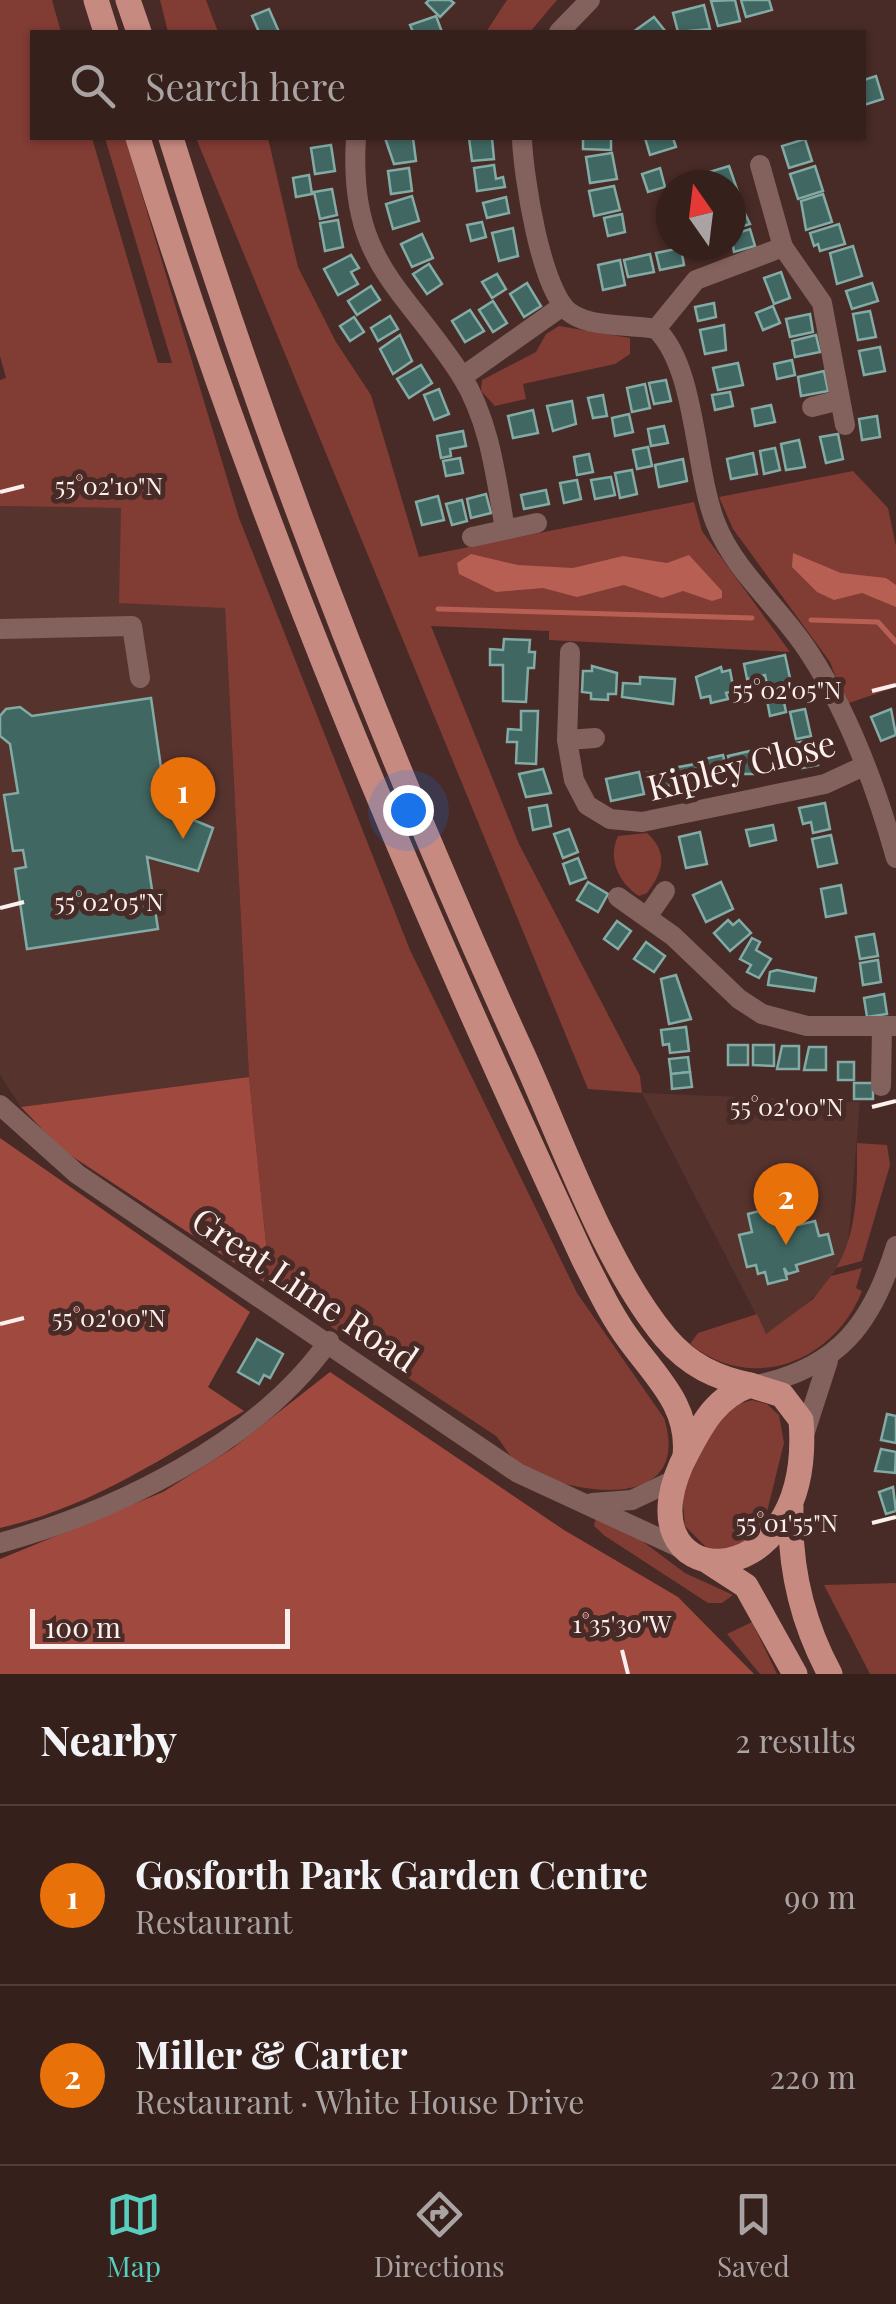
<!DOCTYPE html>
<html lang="en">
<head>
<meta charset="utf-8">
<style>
  :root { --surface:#36201c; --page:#412d29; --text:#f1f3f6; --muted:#aaa3a3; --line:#503e3b; --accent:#58cebf }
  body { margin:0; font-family:"Playfair Display",serif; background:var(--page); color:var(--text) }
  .compass { position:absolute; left:656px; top:170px; width:90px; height:90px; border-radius:50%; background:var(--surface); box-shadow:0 2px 8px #0004; rotate:346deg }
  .scale { position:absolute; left:30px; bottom:25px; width:260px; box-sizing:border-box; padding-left:10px; border:5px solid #fcf0ee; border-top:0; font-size:28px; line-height:35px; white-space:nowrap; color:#fcf0ee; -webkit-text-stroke:8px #482a26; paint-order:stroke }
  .you { position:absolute; left:408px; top:810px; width:35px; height:35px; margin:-25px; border:8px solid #fff; border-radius:50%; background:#1a73e8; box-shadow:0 0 0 15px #1a73e833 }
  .badge { display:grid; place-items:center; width:65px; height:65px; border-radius:50%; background:var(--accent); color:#fff; font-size:32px; font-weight:700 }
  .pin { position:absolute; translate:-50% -82px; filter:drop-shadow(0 2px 5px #0008) }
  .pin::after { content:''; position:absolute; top:52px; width:35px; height:30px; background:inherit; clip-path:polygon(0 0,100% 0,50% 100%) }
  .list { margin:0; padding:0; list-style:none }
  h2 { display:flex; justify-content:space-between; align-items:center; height:130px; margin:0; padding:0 40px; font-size:42px }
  h2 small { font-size:32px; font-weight:400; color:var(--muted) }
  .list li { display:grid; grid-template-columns:65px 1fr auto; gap:30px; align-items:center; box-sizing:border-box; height:180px; padding:0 40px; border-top:2px solid var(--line) }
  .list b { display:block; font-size:38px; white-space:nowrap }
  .list p { margin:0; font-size:32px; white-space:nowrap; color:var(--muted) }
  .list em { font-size:32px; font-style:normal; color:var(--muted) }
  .icon { flex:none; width:55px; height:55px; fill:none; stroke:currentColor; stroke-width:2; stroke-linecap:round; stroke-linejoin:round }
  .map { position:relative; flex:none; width:896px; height:1674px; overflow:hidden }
  .search { position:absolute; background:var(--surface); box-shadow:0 2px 8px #0004; left:30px; right:30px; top:30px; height:110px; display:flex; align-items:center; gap:25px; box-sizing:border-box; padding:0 35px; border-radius:0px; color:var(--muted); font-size:38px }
  .sheet { height:490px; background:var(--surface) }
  nav { display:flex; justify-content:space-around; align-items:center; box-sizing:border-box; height:140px; border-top:2px solid var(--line); background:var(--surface); font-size:28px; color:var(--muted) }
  nav a { display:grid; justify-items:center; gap:5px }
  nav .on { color:var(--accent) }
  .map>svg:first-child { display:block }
  .built { fill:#57332e }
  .green { fill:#813c34 }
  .forest { fill:#a0493f }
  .water { fill:#b85f54 }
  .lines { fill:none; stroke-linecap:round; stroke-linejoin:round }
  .stream { stroke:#b85f54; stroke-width:5 }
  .building { fill:#416762; stroke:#83aba5; stroke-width:2.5 }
  .minor { stroke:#83615c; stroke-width:20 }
  .major { stroke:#c78a81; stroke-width:25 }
  .ticks { fill:none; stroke:#fcf0ee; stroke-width:4 }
  .labels { text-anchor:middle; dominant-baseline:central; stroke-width:10; stroke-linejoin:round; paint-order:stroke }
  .street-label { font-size:35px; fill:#fcf0ee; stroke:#482a26 }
  .ticks-label { font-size:25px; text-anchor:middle; fill:#fcf0ee; stroke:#482a26; stroke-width:10; stroke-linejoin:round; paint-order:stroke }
</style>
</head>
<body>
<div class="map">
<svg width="896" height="1674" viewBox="0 0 896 1674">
  <rect width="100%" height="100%" fill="#482a26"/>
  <g class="built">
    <path d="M0 506 121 508 225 608 249 1077 21 1107 0 1075Z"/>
    <path d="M642 1093 860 1102 848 1245 828 1283 787 1322 766 1334Z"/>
  </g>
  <g class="green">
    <path d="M0 0H52L61 32H32V138H92L158 363H172L105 138H125L239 518 410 950 577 1293 664 1418C694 1514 570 1496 521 1466 511 1460 504 1445 496 1436L253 1275 267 1253 249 1077 225 608 119 603 121 508 0 506V380L6 378 0 356Z"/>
    <path d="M160 0H206L218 32H168Z"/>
    <path d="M507 0H557L530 32H486Z"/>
    <path d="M196 138H268L298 267 336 342 371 395 419 557 694 502 702 531 790 652 549 640V631L431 626 519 844 640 1076 642 1093 588 1089Z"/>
    <path d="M559 326 630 338V354L615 364 523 384 526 399 495 406 481 391 482 380 536 352 546 334Z"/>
    <path d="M853 471 888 508 896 546V687L846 704 830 662 733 529 719 497Z"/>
    <path d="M647 833C669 853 663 872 647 893L639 896C619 883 607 859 618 836Z"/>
    <path d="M857 1143 887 1145 890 1165 862 1261 836 1268C859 1231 857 1184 857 1143Z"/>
    <path d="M862 1268 856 1288 862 1291C834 1362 752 1394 690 1344L698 1333 757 1314 766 1334 813 1299 831 1276Z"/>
    <path d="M752 1400 767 1404 779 1415 784 1443 762 1532 737 1551 707 1548 685 1526 682 1493 714 1424 726 1408Z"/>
    <path d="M596 1517 626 1529 685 1573 733 1595 722 1603H708L605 1536 594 1526Z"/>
    <path d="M896 1583V1674H870L824 1585Z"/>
    <path d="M752 1622 777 1674H760L727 1634Z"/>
  </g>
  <g class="forest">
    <path d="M249 1077 267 1253 253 1275 61 1149 21 1107Z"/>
    <path d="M0 1138 250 1312 208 1387 244 1411C161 1458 94 1506 0 1528Z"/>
    <path d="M330 1372 564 1530 678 1597 754 1674H0V1559L163 1492 233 1448Z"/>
  </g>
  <g class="water">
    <path d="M793 553 841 573 886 578 896 585V607L862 593 834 600 817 592 792 567Z"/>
    <path d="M471 554 518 565 573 568 623 556 667 563 689 555 722 591V598L712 601 683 591 662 598 624 585 577 597 543 588 496 592 459 574 457 563Z"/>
  </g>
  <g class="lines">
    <g class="stream">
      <path d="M438 609 752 618"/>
      <path d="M811 620 878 622 896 642"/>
    </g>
  </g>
  <g class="building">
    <path d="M429 0H450L454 3 440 17 426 3Z"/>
    <path d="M735 0 740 21 718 26 711 1Z"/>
    <path d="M741 0H769L772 10 746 17Z"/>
    <path d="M704 5 710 29 678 32 673 13Z"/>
    <path d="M269 9 279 32H259L252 16Z"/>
    <path d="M436 16 442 32H413L410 25Z"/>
    <path d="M654 17 666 32H633Z"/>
    <path d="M876 76 883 99 864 105V80Z"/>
    <path d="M385 138H413L416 161 394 164Z"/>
    <path d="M469 138H492L494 159 472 161Z"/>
    <path d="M583 138H611V150L583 149Z"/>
    <path d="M645 138H673L676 147 650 155Z"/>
    <path d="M805 139 812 161 789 168 782 146Z"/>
    <path d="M331 145 335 171 315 174 311 148Z"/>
    <path d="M612 153 617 179 590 183 586 157Z"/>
    <path d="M494 165 496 179 503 177 505 187 477 191 474 168Z"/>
    <path d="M729 166 738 192 731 194V185H710L706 173Z"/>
    <path d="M815 166 823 191 798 199 790 174Z"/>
    <path d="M409 168 412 191 391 194 388 171Z"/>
    <path d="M660 168 665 187 648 192 642 174Z"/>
    <path d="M309 175 312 194 296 197 293 178Z"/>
    <path d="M614 186 620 210 594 216 589 191Z"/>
    <path d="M332 189 337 215 320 219 314 192Z"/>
    <path d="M823 194 832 222 806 230 801 201Z"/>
    <path d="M412 196 419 221 393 229 386 204Z"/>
    <path d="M506 197 509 213 487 218 483 203Z"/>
    <path d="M738 199 750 224 731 230V201Z"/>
    <path d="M622 214 625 232 608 236 604 218Z"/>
    <path d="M338 220 343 247 325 251 320 223Z"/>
    <path d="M482 222 486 237 471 241 467 225Z"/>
    <path d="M839 224 845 244 820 251 818 244 814 246 810 233Z"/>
    <path d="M513 228 518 256 499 261 492 233Z"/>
    <path d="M750 229 755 246 734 252 731 235Z"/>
    <path d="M422 234 433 258 412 267 401 244Z"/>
    <path d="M853 246 862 276 837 284 830 253Z"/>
    <path d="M681 248 684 265 660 270 656 253Z"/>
    <path d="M650 254 654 272 628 277 624 260Z"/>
    <path d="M351 255 359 268 351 272 358 284 338 295 324 269Z"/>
    <path d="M620 260 625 285 603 290 598 265Z"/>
    <path d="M429 264 442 284 427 294 413 274Z"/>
    <path d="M781 272 790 298 774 304 764 278Z"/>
    <path d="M497 274 506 289 492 298 482 282Z"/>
    <path d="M527 283 541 306 524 317 510 294Z"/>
    <path d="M872 283 878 301 852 309 846 291Z"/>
    <path d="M371 286 380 300 357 315 348 301Z"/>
    <path d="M493 301 507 323 493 332 479 310Z"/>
    <path d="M714 303 716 317 698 321 695 307Z"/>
    <path d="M773 306 780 323 763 330 756 313Z"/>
    <path d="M470 310 484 331 465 342 452 321Z"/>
    <path d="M870 311 876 337 858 340 853 314Z"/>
    <path d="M810 314 813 332 790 337 786 319Z"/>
    <path d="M390 316 398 329 378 341 371 328Z"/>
    <path d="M354 317 364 332 350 341 340 326Z"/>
    <path d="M724 325 726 350 705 354 700 330Z"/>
    <path d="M400 335 412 361 393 374 380 349Z"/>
    <path d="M816 335 820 352 795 357 792 341Z"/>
    <path d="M880 347 885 371 864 375 859 351Z"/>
    <path d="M792 360 795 375 777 379 774 364Z"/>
    <path d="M738 363 743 385 718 390 713 368Z"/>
    <path d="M421 365 432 383 409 398 397 379Z"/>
    <path d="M824 371 828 391 801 396 798 377Z"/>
    <path d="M666 380 671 401 654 404 649 383Z"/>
    <path d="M645 384 650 408 632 412 627 388Z"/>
    <path d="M439 389 449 414 434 420 424 395Z"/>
    <path d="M730 392 733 406 715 410 712 395Z"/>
    <path d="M603 395 607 416 593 418 588 398Z"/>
    <path d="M572 401 576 424 553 431 547 406Z"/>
    <path d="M771 405 775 422 755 426 752 409Z"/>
    <path d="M533 410 538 433 513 438 508 416Z"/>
    <path d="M629 414 633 432 615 436 612 418Z"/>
    <path d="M877 416 880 437 862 440 859 419Z"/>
    <path d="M664 426 668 443 651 446 648 429Z"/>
    <path d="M463 431 466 446 450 449 451 456 441 458 437 436Z"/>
    <path d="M838 434 843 459 826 463 820 437Z"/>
    <path d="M799 440 805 467 786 470 781 444Z"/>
    <path d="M648 447 652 466 637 469 633 450Z"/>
    <path d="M775 448 780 470 764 474 760 451Z"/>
    <path d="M753 453 757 474 731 479 727 459Z"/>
    <path d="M589 454 593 472 577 475 574 457Z"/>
    <path d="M460 458 463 473 446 476 443 461Z"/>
    <path d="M683 459 687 481 659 487 655 465Z"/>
    <path d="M632 470 637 494 620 498 615 473Z"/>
    <path d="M611 477 615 495 595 499 591 480Z"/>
    <path d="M577 480 581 499 564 503 560 483Z"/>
    <path d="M546 490 549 504 524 509 521 495Z"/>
    <path d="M486 494 491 513 471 518 467 499Z"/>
    <path d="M438 496 444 520 422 525 416 502Z"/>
    <path d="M462 500 467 521 452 525 446 504Z"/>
    <path d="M504 639 530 640 529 652H535L534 668H528L526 702 503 701V665H490V649L503 650Z"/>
    <path d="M785 655 793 692 770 697 765 675 747 679 744 664Z"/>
    <path d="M592 666 617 673 616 694H608V700L591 699V693L582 692 583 671H592Z"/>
    <path d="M721 667 722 672 730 670 734 691 726 693 728 699 711 703 710 696 701 698 696 677Z"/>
    <path d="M640 677 675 679 673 704 622 697 623 683 640 684Z"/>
    <path d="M783 697 786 712 770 716 767 700Z"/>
    <path d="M151 698 167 809 213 828 198 871 147 857 158 929 27 949 15 869 26 867 23 850 13 851 4 795 18 793 10 744 0 736V716L6 709 20 707 32 716Z"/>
    <path d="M805 709 811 736 796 739 790 712Z"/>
    <path d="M891 709 896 735 881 741 871 717Z"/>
    <path d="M521 711H538L536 764 516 763 517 742H507L508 729 521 730Z"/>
    <path d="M813 739 818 765 802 768 796 743Z"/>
    <path d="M754 750 759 774H732L728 756Z"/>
    <path d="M723 755 728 775 705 784 700 760Z"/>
    <path d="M695 764 698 778 650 791 646 773Z"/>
    <path d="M543 769 551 793 526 797 519 774Z"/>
    <path d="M639 772 644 794 611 801 606 779Z"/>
    <path d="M825 803 830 829 813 833 811 822 803 824 799 808Z"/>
    <path d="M547 805 551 826 533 830 529 808Z"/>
    <path d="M773 825 776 840 750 846 746 830Z"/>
    <path d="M569 829 578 852 563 858 554 834Z"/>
    <path d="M700 832 707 864 686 868 679 837Z"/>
    <path d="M831 835 837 863 818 867 812 839Z"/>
    <path d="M578 858 586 878 570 884 563 864Z"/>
    <path d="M588 882 608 894 598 912 577 900Z"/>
    <path d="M721 882 733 909 706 922 693 895Z"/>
    <path d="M841 885 846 913 826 917 821 889Z"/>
    <path d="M728 920 733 925 739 920 751 933 730 951 714 933Z"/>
    <path d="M617 921 631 931 618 949 604 939Z"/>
    <path d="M874 934 878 956 860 959 856 937Z"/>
    <path d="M752 938 760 942 756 950 771 959 759 978 747 972 751 965 740 959Z"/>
    <path d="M646 942 665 956 654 972 634 959Z"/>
    <path d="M878 960 881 982 863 985 860 963Z"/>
    <path d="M777 970 816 978 814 991 768 985 770 972Z"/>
    <path d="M676 975 691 1019 669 1024 661 979Z"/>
    <path d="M884 994 887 1014 867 1017 864 998Z"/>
    <path d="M686 1027 689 1051 670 1053 669 1044 663 1045 661 1030Z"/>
    <rect x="728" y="1045" width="20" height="20"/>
    <path d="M753 1045H774V1066L753 1065Z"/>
    <path d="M782 1046H799V1069H777Z"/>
    <path d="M809 1047H826V1070H804Z"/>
    <path d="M688 1057 690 1072 671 1074 669 1059Z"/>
    <rect x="838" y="1062" width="16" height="18"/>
    <path d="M690 1072 692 1087 672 1089 671 1074Z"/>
    <rect x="854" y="1083" width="19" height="16"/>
    <path d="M793 1202 798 1225 815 1221 819 1236 828 1234 833 1254 796 1265 798 1271 788 1274 784 1268 787 1279 768 1284 765 1272 758 1274 756 1265 747 1267 739 1235 752 1232 748 1214Z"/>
    <path d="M257 1339 283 1354 270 1378 264 1375 259 1384 238 1372Z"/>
    <path d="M887 1414 896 1416V1443L881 1440Z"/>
    <path d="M881 1449 896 1452 895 1473 875 1471Z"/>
    <path d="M893 1487 896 1511 886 1514 879 1492Z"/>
  </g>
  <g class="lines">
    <g class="minor">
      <path d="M559 32 590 0"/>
      <path d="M356 138C348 262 402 284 461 375 490 421 496 478 505 529"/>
      <path d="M522 138C523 173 541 296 572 314 594 328 630 324 656 329 697 368 694 471 716 524 736 574 782 609 810 654 849 714 877 790 896 858"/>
      <path d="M783 247 822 303 845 425"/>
      <path d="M656 329 696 280 783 247 760 165"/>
      <path d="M462 377 561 307"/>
      <path d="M812 407 840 400"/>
      <path d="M472 537 537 523"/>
      <path d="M0 629 132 626 140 678"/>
      <path d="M570 652 567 740 574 780 587 805 610 819 642 822 825 784 864 766"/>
      <path d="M567 740 595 738"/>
      <path d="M618 897 673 936 739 999 762 1014 807 1026H896"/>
      <path d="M647 917 665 891"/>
      <path d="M881 1086 882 1027"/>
      <path d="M0 1105 77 1174 518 1473 687 1551"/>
      <path d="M757 1385C839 1367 872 1324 896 1246"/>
      <path d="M804 1435 828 1361"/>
      <path d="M592 1503 632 1500 674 1480"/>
      <path d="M0 1543C116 1511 257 1443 329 1341"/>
    </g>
    <g class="major">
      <path d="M96 0 106 32"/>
      <path d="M128 0 139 32"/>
      <path d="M138 138C256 523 414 895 584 1260 598 1287 611 1316 630 1341 657 1378 690 1407 685 1456"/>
      <path d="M171 138C268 450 387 757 523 1055 563 1143 605 1265 666 1338 689 1365 716 1378 750 1385"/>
      <path d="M750 1385 782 1395 801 1420C816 1610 609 1596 688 1451 703 1422 717 1397 750 1385Z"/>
      <path d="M791 1508C789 1567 802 1622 830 1674"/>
      <path d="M709 1562 746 1586 795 1674"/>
    </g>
  </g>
  <path class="ticks" d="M0 492 24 486M872 691 896 685M0 908 24 902M872 1107 896 1101M0 1324 24 1318M872 1523 896 1517M622 1650 628 1674"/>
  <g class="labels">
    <g class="street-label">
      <text transform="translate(741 764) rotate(-14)">Kipley Close</text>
      <text transform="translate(306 1288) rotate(34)">Great Lime Road</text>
    </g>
  </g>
  <g class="ticks-label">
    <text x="109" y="495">55°02'10"N</text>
    <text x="787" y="699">55°02'05"N</text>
    <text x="109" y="911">55°02'05"N</text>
    <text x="787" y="1116">55°02'00"N</text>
    <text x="109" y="1327">55°02'00"N</text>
    <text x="787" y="1532">55°01'55"N</text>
    <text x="622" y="1633">1°35'30"W</text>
  </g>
</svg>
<svg class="compass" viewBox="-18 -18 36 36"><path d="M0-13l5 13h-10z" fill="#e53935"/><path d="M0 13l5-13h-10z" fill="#aaa3a3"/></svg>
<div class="scale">100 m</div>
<div class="you"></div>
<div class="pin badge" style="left:183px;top:839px;background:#e8710a">1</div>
<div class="pin badge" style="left:786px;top:1245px;background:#e8710a">2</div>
<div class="search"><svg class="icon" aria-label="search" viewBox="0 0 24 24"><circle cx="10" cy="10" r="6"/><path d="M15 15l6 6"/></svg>Search here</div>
</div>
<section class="sheet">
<h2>Nearby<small>2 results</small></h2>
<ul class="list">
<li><span class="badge" style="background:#e8710a">1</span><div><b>Gosforth Park Garden Centre</b><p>Restaurant</p></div><em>90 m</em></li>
<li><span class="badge" style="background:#e8710a">2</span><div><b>Miller &amp; Carter</b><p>Restaurant · White House Drive</p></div><em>220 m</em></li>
</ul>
</section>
<nav>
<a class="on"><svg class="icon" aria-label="map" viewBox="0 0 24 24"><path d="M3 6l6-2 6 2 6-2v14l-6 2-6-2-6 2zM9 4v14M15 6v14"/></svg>Map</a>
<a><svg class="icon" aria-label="directions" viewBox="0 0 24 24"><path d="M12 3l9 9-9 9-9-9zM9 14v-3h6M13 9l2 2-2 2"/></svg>Directions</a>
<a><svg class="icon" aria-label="saved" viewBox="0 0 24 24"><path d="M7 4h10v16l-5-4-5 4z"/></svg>Saved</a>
</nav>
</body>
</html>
